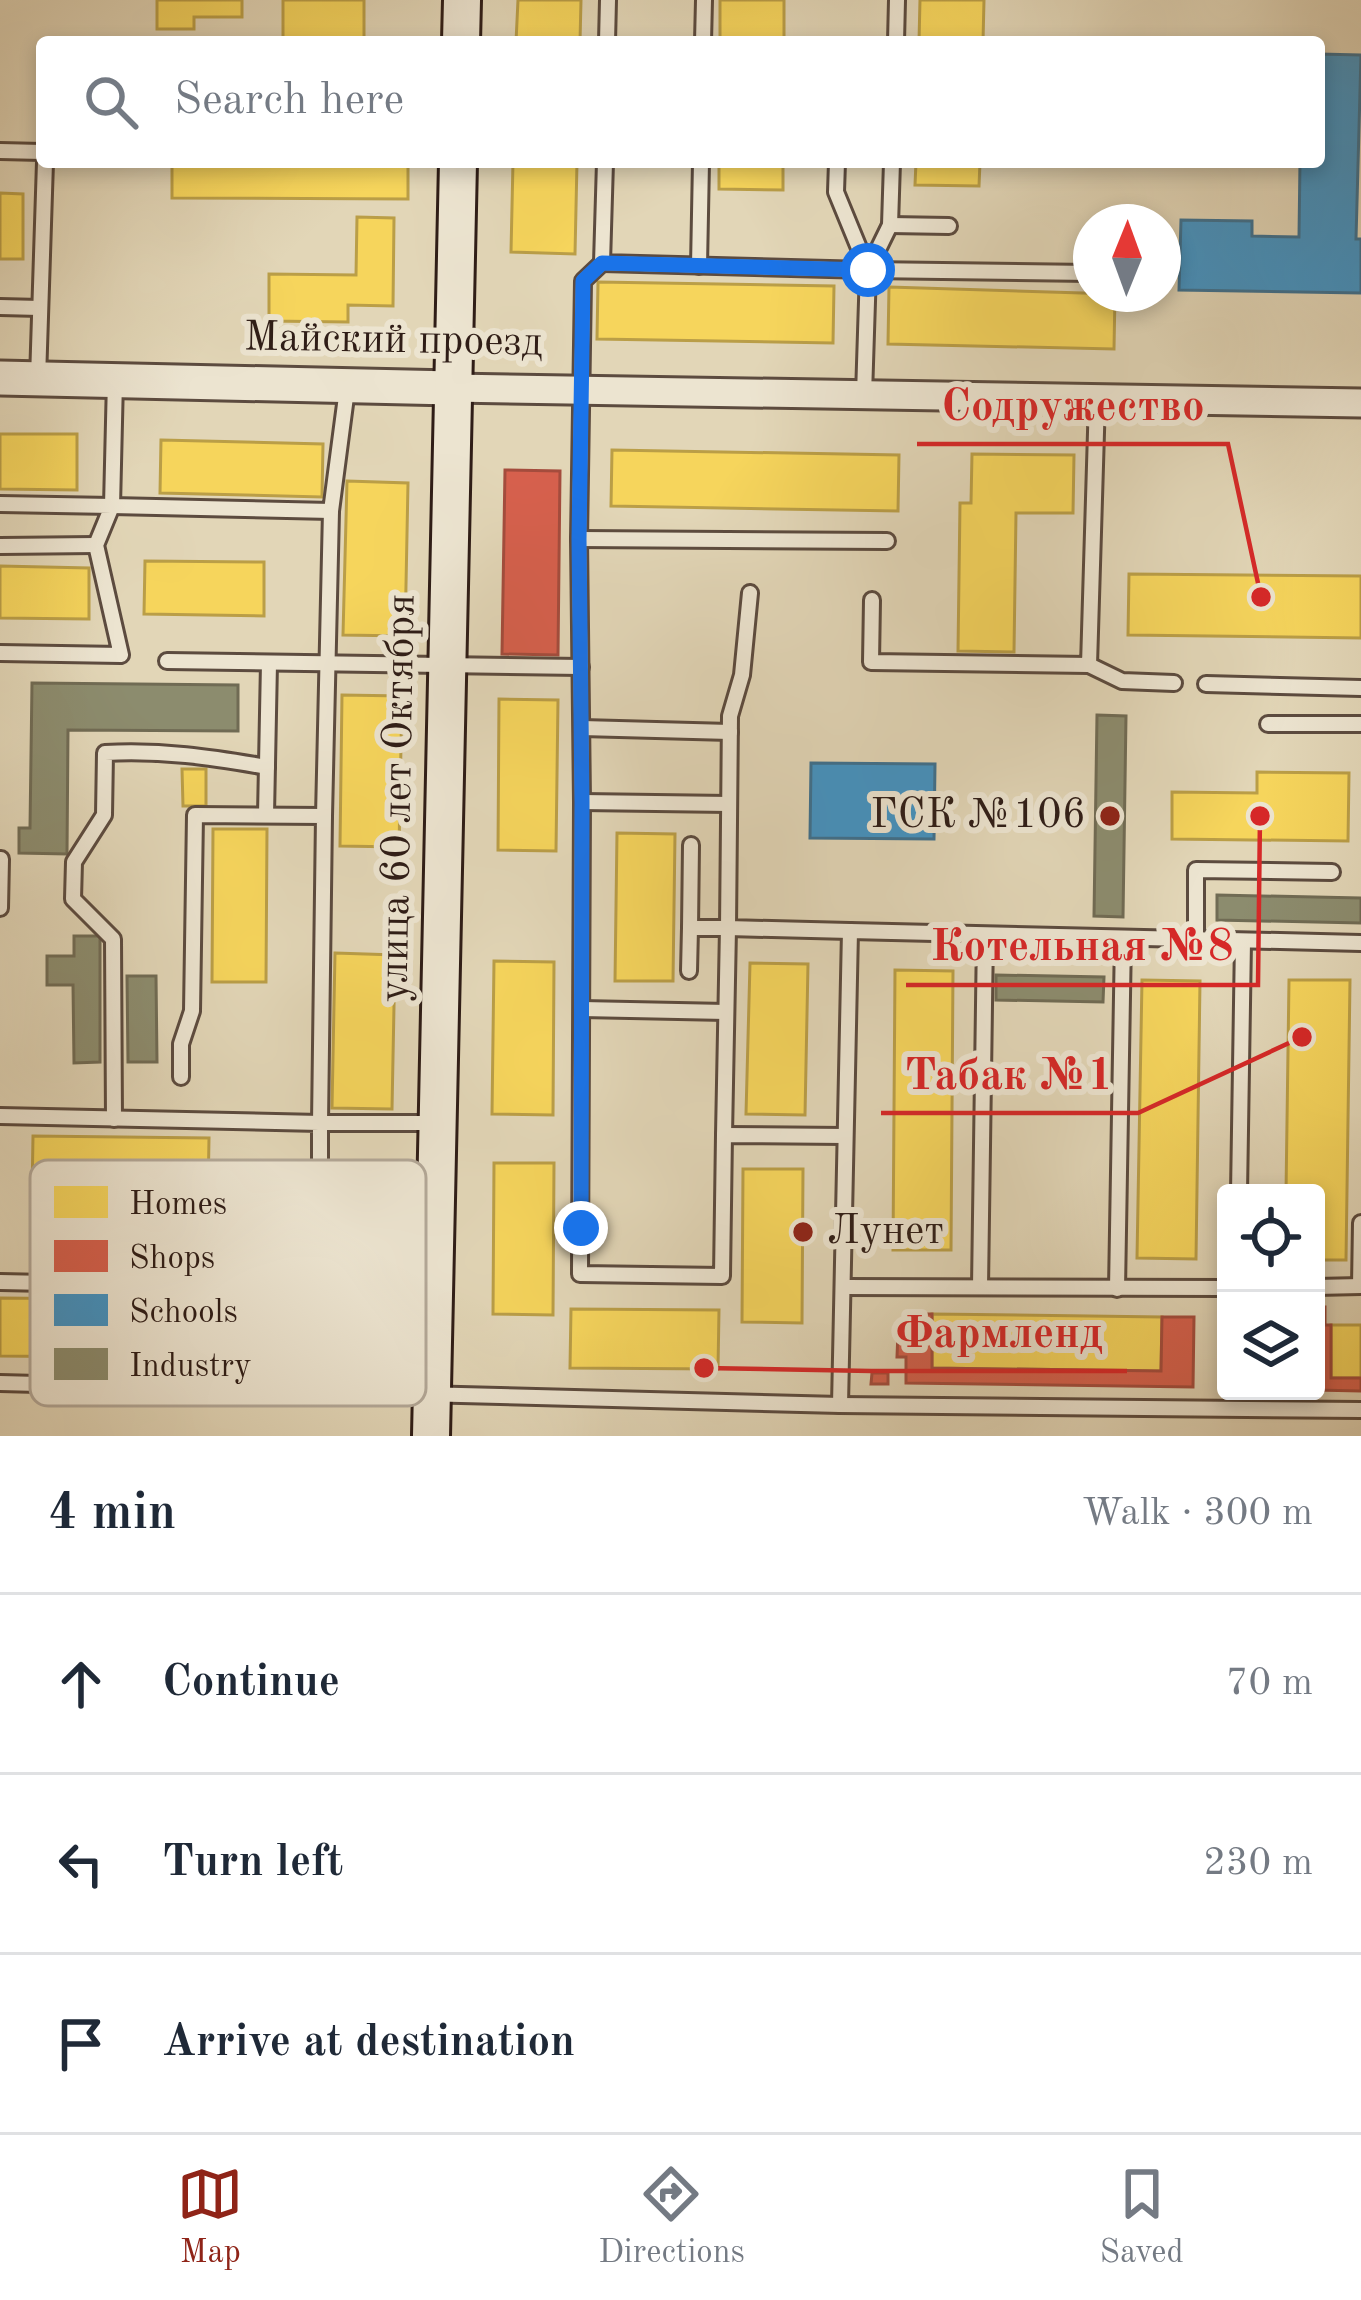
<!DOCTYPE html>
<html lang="en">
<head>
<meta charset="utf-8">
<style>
  :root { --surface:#fff; --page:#f6f6f7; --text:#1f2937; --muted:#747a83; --line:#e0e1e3; --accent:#8f2418 }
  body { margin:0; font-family:"Old Standard TT",serif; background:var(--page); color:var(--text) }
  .controls { position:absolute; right:36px; bottom:36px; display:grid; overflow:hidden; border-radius:12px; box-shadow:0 6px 18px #0003 }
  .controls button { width:108px; height:108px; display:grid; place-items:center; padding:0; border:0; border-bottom:3px solid var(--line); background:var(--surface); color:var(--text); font:60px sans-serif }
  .compass { position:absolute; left:1073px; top:204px; width:108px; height:108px; border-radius:50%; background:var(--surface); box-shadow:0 6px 18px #0003; rotate:1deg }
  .stop { position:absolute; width:36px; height:36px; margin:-27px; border:9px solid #1a73e8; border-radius:50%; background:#fff }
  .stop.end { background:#1a73e8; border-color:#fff; box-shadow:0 3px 12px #0008 }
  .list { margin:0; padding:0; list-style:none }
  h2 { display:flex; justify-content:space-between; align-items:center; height:156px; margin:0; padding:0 48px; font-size:51px }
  h2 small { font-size:39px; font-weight:400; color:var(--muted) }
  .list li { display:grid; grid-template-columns:78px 1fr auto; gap:36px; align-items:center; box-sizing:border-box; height:180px; padding:0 48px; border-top:3px solid var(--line) }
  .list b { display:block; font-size:45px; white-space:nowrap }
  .list em { font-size:39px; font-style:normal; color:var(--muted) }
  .icon { flex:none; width:66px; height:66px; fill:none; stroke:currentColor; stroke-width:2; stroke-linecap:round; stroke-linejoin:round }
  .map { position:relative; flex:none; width:1361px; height:1436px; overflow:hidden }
  .search { position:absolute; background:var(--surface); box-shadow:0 6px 18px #0003; left:36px; right:36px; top:36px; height:132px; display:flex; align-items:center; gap:30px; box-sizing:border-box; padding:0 42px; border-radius:12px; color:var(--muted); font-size:45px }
  .sheet { height:696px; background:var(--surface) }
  nav { display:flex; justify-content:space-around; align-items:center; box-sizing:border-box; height:168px; border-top:3px solid var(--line); background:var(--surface); font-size:33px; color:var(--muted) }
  nav a { display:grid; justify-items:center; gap:6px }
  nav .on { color:var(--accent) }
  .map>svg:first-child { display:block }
  .homes { fill:#f6d55c; stroke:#ba9e47; stroke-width:3 }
  .shops { fill:#d6604d; stroke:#a44c3d; stroke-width:3 }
  .schools { fill:#4393c3; stroke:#3d708f; stroke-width:3 }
  .industry { fill:#8c8c6e; stroke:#706b54; stroke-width:3 }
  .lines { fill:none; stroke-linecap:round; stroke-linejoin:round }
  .service-casing { stroke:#5c4b3f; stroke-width:20 }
  .minor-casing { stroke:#5c4b3f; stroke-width:33 }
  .tertiary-casing { stroke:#5c4b3f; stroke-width:39 }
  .secondary-casing { stroke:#2f1d17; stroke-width:42 }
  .service { stroke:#ece4d0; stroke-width:14 }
  .minor { stroke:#ece4d0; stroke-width:27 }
  .tertiary { stroke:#ece4d0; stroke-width:33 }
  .secondary { stroke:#ece4d0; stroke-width:36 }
  .route { stroke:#1a73e8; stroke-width:15 }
  .poi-dot { fill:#8f2418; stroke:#ece4d0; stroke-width:4.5 }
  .labels { text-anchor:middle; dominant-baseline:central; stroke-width:12; stroke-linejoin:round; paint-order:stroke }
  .street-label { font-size:42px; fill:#2f1d17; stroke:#ece4d0 }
  .poi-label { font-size:42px; fill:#2f1d17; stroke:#ece4d0; text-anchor:end }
  .key { fill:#ece4d0; stroke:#b3a898; stroke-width:3 }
  .key-label { font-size:33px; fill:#2f1d17 }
  .leader { fill:none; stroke:#d62828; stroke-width:4.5 }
  .callout-dot { fill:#d62828; stroke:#ece4d0; stroke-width:4.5 }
  .callout-label { font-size:45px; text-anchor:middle; font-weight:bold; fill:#d62828; stroke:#ece4d0; stroke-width:12; stroke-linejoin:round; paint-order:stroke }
</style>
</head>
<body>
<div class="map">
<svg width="1361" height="1436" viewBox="0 0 1361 1436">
  <rect width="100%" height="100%" fill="#e2d6b7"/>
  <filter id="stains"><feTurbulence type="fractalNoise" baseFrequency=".00167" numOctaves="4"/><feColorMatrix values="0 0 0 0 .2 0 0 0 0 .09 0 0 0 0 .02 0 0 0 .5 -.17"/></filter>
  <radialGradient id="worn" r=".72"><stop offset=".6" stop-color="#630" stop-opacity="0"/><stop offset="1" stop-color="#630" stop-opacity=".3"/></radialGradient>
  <g class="homes">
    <path d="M157 0H242V17H194V29H157Z"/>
    <rect x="283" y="0" width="81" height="42"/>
    <path d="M518 0H581L580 42H516Z"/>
    <rect x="720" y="0" width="64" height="42"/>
    <path d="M920 0H984L983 42H919Z"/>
    <path d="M172 162H408V199L172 198Z"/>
    <path d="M513 162H577L575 254 511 252Z"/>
    <path d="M719 162H783V190L719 189Z"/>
    <path d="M916 162H980L979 186 915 185Z"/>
    <path d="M0 193 23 194V259H0Z"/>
    <path d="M357 217 394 218 393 306 348 305V322L269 321V274L356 275Z"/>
    <path d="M598 282 834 286 833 343 597 339Z"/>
    <path d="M889 287 1115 294 1114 349 888 344Z"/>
    <path d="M0 434H77V490L0 489Z"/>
    <path d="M161 440 323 444 322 497 160 493Z"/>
    <path d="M612 450 899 455 898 511 611 506Z"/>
    <path d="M972 454 1074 455 1073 513H1016L1014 652 958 651 960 503H971Z"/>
    <path d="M347 481 408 483 405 636 343 635Z"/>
    <path d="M145 561 264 562V616L144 614Z"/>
    <path d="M0 566 89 568V619L0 618Z"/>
    <path d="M1129 574 1361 576V638L1128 635Z"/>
    <path d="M342 695 402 696 399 847 340 846Z"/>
    <path d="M499 699 558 700 556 851 498 850Z"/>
    <path d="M182 769H206V806H183Z"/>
    <path d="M1257 772 1349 773 1348 841 1172 839V792L1257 793Z"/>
    <path d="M213 829H267L266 982H212Z"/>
    <path d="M617 833 675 834 673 981H615Z"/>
    <path d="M335 953 395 955 392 1109 332 1108Z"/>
    <path d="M494 961 554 962 553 1115 492 1114Z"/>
    <path d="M750 963 808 964 805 1115 746 1114Z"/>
    <path d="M895 970 953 971 951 1250H893Z"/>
    <path d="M1142 980 1200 981 1196 1259 1137 1258Z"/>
    <path d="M1289 980H1350L1346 1260H1316V1193H1286Z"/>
    <path d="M33 1136 209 1138 208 1197 32 1195Z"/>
    <path d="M494 1163H554L553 1315 493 1314Z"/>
    <path d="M743 1169H803L802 1323 742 1322Z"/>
    <path d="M0 1298 105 1299V1357L0 1356Z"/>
    <path d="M571 1309 719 1310 718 1369 570 1368Z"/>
    <path d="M932 1314 1162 1317 1161 1371 932 1368Z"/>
    <rect x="1331" y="1325" width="30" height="53"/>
  </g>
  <g class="shops">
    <path d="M505 470 560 471 558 655 502 654Z"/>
    <path d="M1316 1307H1325V1325H1331V1378H1361V1391L1316 1390Z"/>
    <path d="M907 1314H932V1368L1161 1371 1162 1317H1194L1193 1387 906 1383V1357H897L898 1332 906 1333Z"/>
    <path d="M872 1373H888V1384H871Z"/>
  </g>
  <g class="schools">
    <path d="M1319 54 1361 55 1356 239H1361V293L1179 290 1181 220 1252 221V236L1299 237 1300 162H1319Z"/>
    <path d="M811 763 935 764 934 839 810 838Z"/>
  </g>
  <g class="industry">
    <path d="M32 683 238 685V731L68 730 67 854 19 853V828H30Z"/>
    <path d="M1097 715 1126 716 1123 917 1094 916Z"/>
    <path d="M1217 895 1361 898V923L1217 920Z"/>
    <path d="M74 936H100V1062L74 1063 73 985H47V956H74Z"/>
    <path d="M996 975 1104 977 1103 1002 996 1000Z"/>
    <path d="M127 976H156L157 1062H128Z"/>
  </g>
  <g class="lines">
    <defs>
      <g id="service">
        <path d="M607 42 608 0"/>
        <path d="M703 42 704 0"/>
        <path d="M896 42 897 0"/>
        <path d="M0 151 42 152"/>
        <path d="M605 162 602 263 868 270 890 225 892 162"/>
        <path d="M837 162 836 192 868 270"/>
        <path d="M890 225 949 226"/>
        <path d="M602 263 583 281 579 539 582 802 580 1274 722 1276 724 1135 845 1136"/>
        <path d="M699 266 701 162"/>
        <path d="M0 307 40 308"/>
        <path d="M38 379 45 162"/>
        <path d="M115 380 112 506 331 511 347 389"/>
        <path d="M864 395 868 270 1091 273"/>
        <path d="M0 504 112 506 96 545 121 655 0 653"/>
        <path d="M579 539 887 541"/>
        <path d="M0 546 96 545"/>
        <path d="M750 593 742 675 730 716 728 928 850 931"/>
        <path d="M872 600 871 662 1089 665 1097 399"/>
        <path d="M167 661 581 667"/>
        <path d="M1089 665 1122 681 1174 683"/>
        <path d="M1206 684 1361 688"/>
        <path d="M1268 724H1361"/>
        <path d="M582 728 730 732"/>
        <path d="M582 802 729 804"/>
        <path d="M266 815 269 663"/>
        <path d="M324 816 331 511"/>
        <path d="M691 845 690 928H728L724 1135"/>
        <path d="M0 908 1 859"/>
        <path d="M1196 940V870L1332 872"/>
        <path d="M689 971 690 928"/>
        <path d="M582 1009 726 1012"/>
        <path d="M181 1077V1044L192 1011 195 815 324 816 320 1123H437"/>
        <path d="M0 1116 320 1123V1392"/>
        <path d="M114 1119 113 939 73 899 74 862 104 815 105 753C162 750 210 757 267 767"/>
        <path d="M1239 1193 1243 941"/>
        <path d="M0 1282 320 1289"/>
        <path d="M1360 1286 1361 1223"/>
        <path d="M843 1287 1226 1288"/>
        <path d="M980 1287 985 935"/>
        <path d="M1316 1287 1361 1286"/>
        <path d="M1117 1289 1123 938"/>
        <path d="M0 1383 840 1405 1361 1410"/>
        <path d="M126 1387 129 1285"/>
        <path d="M840 1405 850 931 1361 943"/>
      </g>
      <path id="minor" d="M452 388 1361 403"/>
      <path id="tertiary" d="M0 378 452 388"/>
      <g id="secondary">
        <path d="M461 42 462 0"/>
        <path d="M431 1436 458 162"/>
      </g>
    </defs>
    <use href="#service" class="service-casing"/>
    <use href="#minor" class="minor-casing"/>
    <use href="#tertiary" class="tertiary-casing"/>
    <use href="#secondary" class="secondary-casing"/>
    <use href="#service" class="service"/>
    <use href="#minor" class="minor"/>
    <use href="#tertiary" class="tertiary"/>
    <use href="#secondary" class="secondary"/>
  </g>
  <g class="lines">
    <path class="route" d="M581 1228 582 802 579 539 583 281 602 263 868 270"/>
  </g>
  <g class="poi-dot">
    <circle cx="1110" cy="816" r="12"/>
    <circle cx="803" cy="1232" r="12"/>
  </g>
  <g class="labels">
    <g class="street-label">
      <text transform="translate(393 341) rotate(1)">Майский проезд</text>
      <text transform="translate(399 798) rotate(-89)">улица 60 лет Октября</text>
    </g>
    <g class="poi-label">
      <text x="1086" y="816">ГСК №106</text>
      <text x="827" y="1232" text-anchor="start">Лунет</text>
    </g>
  </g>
  <rect x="30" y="1160" width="396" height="246" rx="18" class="key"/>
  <rect x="54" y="1186" width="54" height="32" fill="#f6d55c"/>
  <rect x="54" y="1240" width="54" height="32" fill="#d6604d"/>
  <rect x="54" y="1294" width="54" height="32" fill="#4393c3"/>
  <rect x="54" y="1348" width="54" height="32" fill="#8c8c6e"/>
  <g class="key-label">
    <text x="129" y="1214">Homes</text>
    <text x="129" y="1268">Shops</text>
    <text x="129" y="1322">Schools</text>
    <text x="129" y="1376">Industry</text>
  </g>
  <path class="leader" d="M1261 597L1228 444H917M1260 816L1258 985H906M1302 1037L1138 1113H881M704 1368L871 1371H1127"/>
  <g class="callout-dot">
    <circle cx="1261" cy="597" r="12"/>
    <circle cx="1260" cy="816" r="12"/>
    <circle cx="1302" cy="1037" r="12"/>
    <circle cx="704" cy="1368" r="12"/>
  </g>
  <g class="callout-label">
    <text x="1073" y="420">Содружество</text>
    <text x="1082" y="960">Котельная №8</text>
    <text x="1009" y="1089">Табак №1</text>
    <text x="999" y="1347">Фармленд</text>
  </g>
  <rect width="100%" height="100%" filter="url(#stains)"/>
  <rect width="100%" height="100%" fill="url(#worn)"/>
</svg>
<div class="controls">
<button><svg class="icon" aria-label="locate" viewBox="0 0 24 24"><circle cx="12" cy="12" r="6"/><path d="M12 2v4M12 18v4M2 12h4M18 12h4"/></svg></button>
<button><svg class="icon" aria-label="layers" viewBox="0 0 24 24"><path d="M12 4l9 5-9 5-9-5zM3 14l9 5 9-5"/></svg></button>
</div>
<svg class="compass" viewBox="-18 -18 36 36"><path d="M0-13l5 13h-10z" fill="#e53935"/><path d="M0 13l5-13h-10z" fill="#747a83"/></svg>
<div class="stop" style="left:868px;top:270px"></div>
<div class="stop end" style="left:581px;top:1228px"></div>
<div class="search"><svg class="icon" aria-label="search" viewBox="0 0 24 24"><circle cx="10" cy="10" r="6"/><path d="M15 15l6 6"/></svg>Search here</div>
</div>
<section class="sheet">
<h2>4 min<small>Walk · 300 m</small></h2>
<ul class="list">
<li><svg class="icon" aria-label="ahead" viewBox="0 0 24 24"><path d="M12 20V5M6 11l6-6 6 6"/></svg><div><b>Continue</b></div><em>70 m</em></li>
<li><svg class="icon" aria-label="left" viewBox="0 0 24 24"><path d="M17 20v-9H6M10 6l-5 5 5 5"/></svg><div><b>Turn left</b></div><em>230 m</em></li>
<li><svg class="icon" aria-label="arrive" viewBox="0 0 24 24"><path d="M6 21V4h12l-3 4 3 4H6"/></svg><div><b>Arrive at destination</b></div></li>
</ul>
</section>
<nav>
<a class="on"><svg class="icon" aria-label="map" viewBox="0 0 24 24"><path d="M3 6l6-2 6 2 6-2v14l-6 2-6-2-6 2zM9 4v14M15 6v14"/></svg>Map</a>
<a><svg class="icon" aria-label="directions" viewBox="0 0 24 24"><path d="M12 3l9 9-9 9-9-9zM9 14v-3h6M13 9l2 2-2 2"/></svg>Directions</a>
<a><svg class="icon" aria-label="saved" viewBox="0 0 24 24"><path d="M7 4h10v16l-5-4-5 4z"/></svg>Saved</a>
</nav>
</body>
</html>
